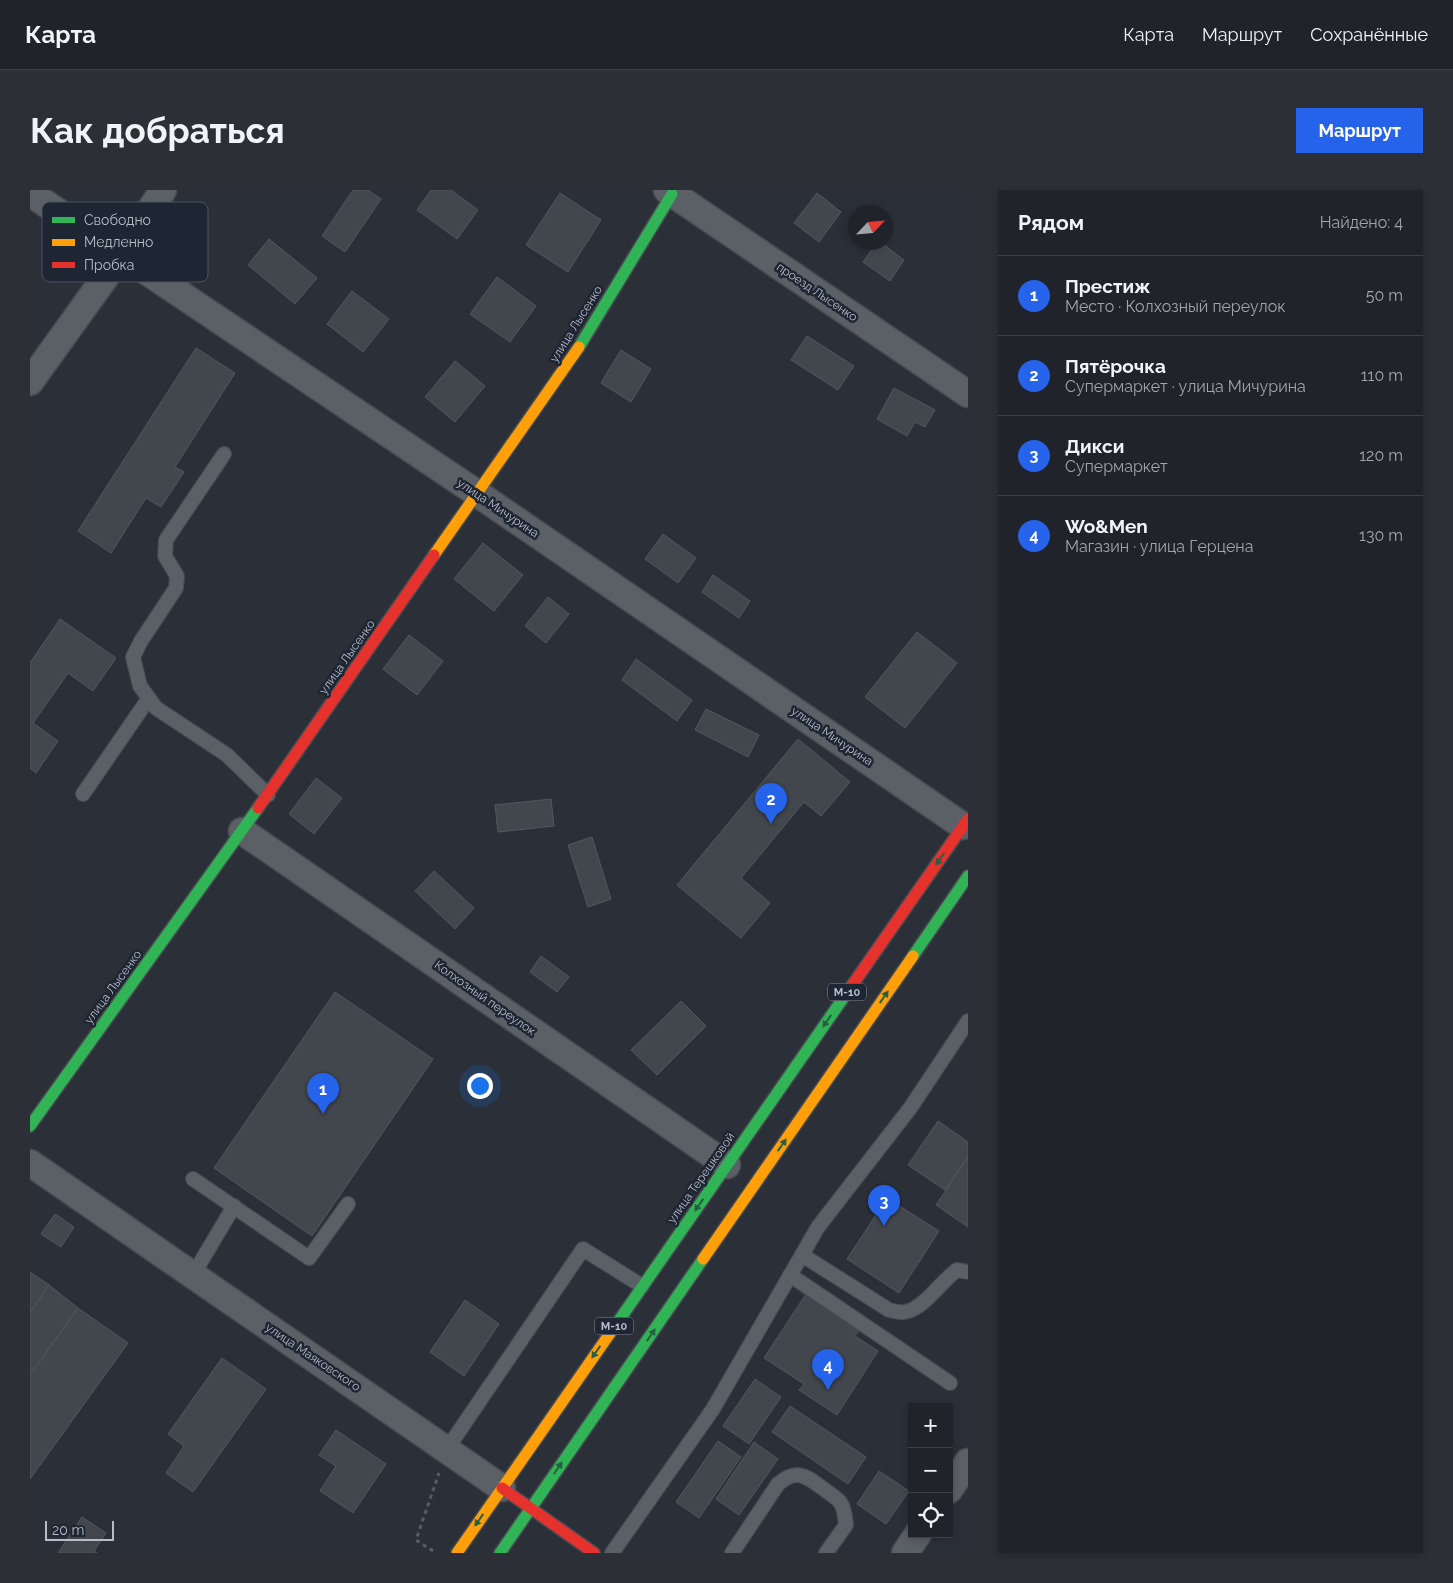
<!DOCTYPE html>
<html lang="ru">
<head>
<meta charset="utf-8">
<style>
  :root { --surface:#20232a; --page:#2d2f36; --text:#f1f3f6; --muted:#a2a4a8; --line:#3d4047; --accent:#2563eb }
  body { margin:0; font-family:Raleway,sans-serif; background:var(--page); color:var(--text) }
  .controls { position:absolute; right:15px; bottom:15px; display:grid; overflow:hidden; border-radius:0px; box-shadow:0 2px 8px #0003 }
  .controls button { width:45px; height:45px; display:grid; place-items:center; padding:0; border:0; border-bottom:1px solid var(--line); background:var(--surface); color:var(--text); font:25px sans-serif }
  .compass { position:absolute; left:818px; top:15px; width:45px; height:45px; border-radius:50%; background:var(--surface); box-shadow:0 2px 8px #0003; rotate:64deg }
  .scale { position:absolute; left:15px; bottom:12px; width:69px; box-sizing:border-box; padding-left:5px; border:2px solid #b6bcc8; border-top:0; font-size:14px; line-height:18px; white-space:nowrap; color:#b6bcc8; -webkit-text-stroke:4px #1f2633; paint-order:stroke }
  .you { position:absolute; left:449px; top:895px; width:18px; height:18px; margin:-12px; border:4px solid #fff; border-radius:50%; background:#1a73e8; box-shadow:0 0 0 8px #1a73e833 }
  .badge { display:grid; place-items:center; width:32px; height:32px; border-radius:50%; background:var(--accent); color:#fff; font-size:16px; font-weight:700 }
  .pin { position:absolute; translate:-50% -41px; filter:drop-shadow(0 1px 2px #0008) }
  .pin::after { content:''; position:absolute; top:26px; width:18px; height:15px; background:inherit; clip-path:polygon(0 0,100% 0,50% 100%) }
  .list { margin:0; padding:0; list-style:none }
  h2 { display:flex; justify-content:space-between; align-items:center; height:65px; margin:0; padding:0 20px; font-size:21px }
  h2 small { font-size:16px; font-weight:400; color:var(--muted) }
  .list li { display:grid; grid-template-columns:32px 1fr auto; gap:15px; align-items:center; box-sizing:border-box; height:80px; padding:0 20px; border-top:1px solid var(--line) }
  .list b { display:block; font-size:19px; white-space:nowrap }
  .list p { margin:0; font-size:16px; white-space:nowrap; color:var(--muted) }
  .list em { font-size:16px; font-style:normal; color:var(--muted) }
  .icon { flex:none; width:28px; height:28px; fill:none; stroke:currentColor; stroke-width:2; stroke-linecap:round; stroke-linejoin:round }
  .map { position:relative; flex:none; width:938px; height:1363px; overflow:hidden; border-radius:0px }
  header { display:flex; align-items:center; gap:30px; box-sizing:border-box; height:70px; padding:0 25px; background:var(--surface); border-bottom:1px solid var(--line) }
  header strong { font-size:24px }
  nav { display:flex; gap:28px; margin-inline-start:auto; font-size:18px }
  .intro { display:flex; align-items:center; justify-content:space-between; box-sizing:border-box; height:120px; padding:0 30px }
  h1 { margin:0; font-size:35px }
  .button { padding:12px 22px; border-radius:0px; background:var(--accent); color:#fff; font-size:18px; font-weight:700 }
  main { display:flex; gap:30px; padding:0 30px }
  aside { flex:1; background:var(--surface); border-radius:0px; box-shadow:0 2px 8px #0003 }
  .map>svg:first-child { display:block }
  .building { fill:#42464d; stroke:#53575f }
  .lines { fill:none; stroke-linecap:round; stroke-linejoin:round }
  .lane-casing { stroke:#474b51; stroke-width:16 }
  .street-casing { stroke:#474b51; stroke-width:29 }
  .fast-casing { stroke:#474b51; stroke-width:14 }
  .slow-casing { stroke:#474b51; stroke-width:14 }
  .jam-casing { stroke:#474b51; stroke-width:14 }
  .path { stroke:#595d62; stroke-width:3; stroke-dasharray:4 4; stroke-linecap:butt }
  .lane { stroke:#5b5f66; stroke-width:14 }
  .street { stroke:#5b5f66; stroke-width:26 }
  .fast { stroke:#30b455; stroke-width:11 }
  .slow { stroke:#ff9f0a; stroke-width:11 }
  .jam { stroke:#e5322d; stroke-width:11 }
  .oneway { fill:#265f41 }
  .labels { text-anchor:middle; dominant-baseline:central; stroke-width:5; stroke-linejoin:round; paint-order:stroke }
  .shield { fill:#1f2633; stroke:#898f9b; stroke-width:1 }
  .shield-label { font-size:11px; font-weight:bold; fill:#b6bcc8 }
  .street-label { font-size:12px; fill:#b6bcc8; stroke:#1f2633 }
  .key { fill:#1f2633; stroke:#4c5360; stroke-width:1 }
  .key-label { font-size:14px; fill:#b6bcc8 }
</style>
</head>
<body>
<header>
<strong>Карта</strong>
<nav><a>Карта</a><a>Маршрут</a><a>Сохранённые</a></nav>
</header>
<div class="intro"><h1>Как добраться</h1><a class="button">Маршрут</a></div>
<main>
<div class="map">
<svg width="938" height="1363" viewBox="0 0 938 1363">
  <rect width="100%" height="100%" fill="#2b2f38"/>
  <g class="building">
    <path d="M323 0H338L351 9 315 62 292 46Z"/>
    <path d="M401 0H421L448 20 427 49 387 20Z"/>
    <path d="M530 3 571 30 538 82 496 55Z"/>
    <path d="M787 3 811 22 789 52 764 33Z"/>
    <path d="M239 49 287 88 265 114 218 75Z"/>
    <path d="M847 52H850L874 70 860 91 833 72Z"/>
    <path d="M467 87 506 116 480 152 440 124Z"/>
    <path d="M322 101 359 129 333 162 297 134Z"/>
    <path d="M777 146 824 176 808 200 761 170Z"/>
    <path d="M166 158 205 183 145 277 154 282 131 317 116 308 81 363 48 341Z"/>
    <path d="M591 160 621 179 601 212 571 193Z"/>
    <path d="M425 171 455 196 425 232 395 207Z"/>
    <path d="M864 198 905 220 895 237 885 232 877 246 847 229Z"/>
    <path d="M633 344 666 368 648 393 615 369Z"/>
    <path d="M453 353 493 385 464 421 424 389Z"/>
    <path d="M683 385 720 411 709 428 672 402Z"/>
    <path d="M518 407 539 424 516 453 495 436Z"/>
    <path d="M30 429 86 468 63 501 38 483 22 506 3 533 28 551 6 583 0 578V473Z"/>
    <path d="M887 442 927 473 875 538 835 507Z"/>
    <path d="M379 445 413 471 387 505 353 479Z"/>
    <path d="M606 469 662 510 647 531 592 490Z"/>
    <path d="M676 519 729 545 718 567 665 540Z"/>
    <path d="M768 549 820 592 791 626 774 612 711 688 740 713 711 748 647 695Z"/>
    <path d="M286 588 312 608 284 644 259 624Z"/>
    <path d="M521 609 524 636 468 642 465 615Z"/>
    <path d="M562 647 581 709 558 717 538 655Z"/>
    <path d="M404 681 444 718 425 739 385 701Z"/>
    <path d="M511 766 539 787 527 802 500 782Z"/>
    <path d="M305 802 403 869 282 1046 184 978Z"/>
    <path d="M651 811 676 836 627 885 601 860Z"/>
    <path d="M908 931 938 952V967L915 1000 878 975Z"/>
    <path d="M938 967V1037L906 1015Z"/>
    <path d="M857 1008 909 1041 869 1103 817 1069Z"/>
    <path d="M25 1024 44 1037 31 1057 11 1044Z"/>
    <path d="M0 1082 19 1095 0 1123Z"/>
    <path d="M19 1095 48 1118 0 1185V1123Z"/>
    <path d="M776 1104 829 1140 825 1146 848 1161 807 1225 769 1200 774 1194 734 1168Z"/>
    <path d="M435 1110 469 1134 434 1186 400 1162Z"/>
    <path d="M48 1118 98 1153 0 1289V1185Z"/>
    <path d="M192 1168 236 1199 163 1302 136 1283 154 1256 138 1244Z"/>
    <path d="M725 1189 751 1207 719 1254 693 1236Z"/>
    <path d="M760 1216 836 1267 818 1294 742 1242Z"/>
    <path d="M306 1240 356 1274 323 1323 290 1301 306 1276 289 1265Z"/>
    <path d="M688 1251 711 1267 669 1328 646 1312Z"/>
    <path d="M724 1252 748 1269 709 1325 686 1309Z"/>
    <path d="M849 1281 879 1301 856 1334 827 1314Z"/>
    <path d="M52 1327 76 1343 64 1361 67 1363H28Z"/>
  </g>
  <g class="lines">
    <defs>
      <g id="lane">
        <path d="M194 264 136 350 135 366 147 386 146 398 111 451 103 467 110 496 126 518 197 565 238 605"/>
        <path d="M53 604 119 508"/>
        <path d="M163 989 279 1068 318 1014"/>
        <path d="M772 1065 859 1120C864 1121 870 1123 875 1122 895 1118 910 1092 927 1080L938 1082"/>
        <path d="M163 1085 204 1016"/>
        <path d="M760 1085 920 1193"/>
        <path d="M417 1259 553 1059 612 1096"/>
        <path d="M582 1363 683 1219 788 1037 881 917 938 831"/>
        <path d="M702 1363 748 1294C768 1277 777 1287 795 1300 800 1304 807 1308 810 1312 815 1319 815 1327 816 1335L796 1363"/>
      </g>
      <g id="street">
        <path d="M637 0 938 204"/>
        <path d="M0 3 448 304 933 636"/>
        <path d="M0 192 92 64 133 0"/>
        <path d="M212 641 697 975"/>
        <path d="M0 973 472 1298"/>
        <path d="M919 1300 938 1272"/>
        <path d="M875 1363 888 1344"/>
      </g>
      <g id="fast">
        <path d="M549 157 642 4"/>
        <path d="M883 766 938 686"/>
        <path d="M0 936 228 618"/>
        <path d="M583 1139 823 794"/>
        <path d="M470 1363 673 1069"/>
      </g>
      <g id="slow">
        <path d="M404 365 549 157"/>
        <path d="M673 1069 883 766"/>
        <path d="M427 1363 583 1139"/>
      </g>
      <g id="jam">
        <path d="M228 618 404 365"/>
        <path d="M823 794 938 629"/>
        <path d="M472 1298 564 1363"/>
      </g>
    </defs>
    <use href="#lane" class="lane-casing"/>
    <use href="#street" class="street-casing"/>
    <use href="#fast" class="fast-casing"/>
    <use href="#slow" class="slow-casing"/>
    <use href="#jam" class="jam-casing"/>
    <path class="path" d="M403 1361 386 1350 409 1283"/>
    <use href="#lane" class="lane"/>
    <use href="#street" class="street"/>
    <use href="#fast" class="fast"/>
    <use href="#slow" class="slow"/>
    <use href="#jam" class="jam"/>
  </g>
  <defs><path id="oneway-solid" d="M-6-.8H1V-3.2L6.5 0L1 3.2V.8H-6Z" transform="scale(1.25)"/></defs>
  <g class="oneway">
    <use href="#oneway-solid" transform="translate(910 669) rotate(125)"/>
    <use href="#oneway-solid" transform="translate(854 807) rotate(-55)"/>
    <use href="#oneway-solid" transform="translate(797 831) rotate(125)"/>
    <use href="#oneway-solid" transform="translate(752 955) rotate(-55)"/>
    <use href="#oneway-solid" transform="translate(669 1015) rotate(125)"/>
    <use href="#oneway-solid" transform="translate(621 1145) rotate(-55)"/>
    <use href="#oneway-solid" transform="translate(566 1162) rotate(125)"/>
    <use href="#oneway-solid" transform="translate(528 1278) rotate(-56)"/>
    <use href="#oneway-solid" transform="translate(449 1330) rotate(125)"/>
  </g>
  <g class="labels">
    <g class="shield">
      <rect x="798" y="793.5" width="38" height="17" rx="4"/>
      <rect x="565" y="1127.5" width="38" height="17" rx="4"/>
    </g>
    <g class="shield-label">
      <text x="817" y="802">М-10</text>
      <text x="584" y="1136">М-10</text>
    </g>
    <g class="street-label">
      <text transform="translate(787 102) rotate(34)">проезд Лысенко</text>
      <text transform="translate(546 134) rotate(-58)">улица Лысенко</text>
      <text transform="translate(468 318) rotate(34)">улица Мичурина</text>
      <text transform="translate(317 467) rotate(-55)">улица Лысенко</text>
      <text transform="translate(802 546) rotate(34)">улица Мичурина</text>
      <text transform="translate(83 797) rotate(-54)">улица Лысенко</text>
      <text transform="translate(455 808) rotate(35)">Колхозный переулок</text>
      <text transform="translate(671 988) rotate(-55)">улица Терешковой</text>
      <text transform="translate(283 1167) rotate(34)">улица Маяковского</text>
    </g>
  </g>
  <rect x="12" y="12" width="166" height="80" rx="8" class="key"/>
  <rect x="22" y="27" width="23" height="6" fill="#30b455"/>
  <rect x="22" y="49" width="23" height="7" fill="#ff9f0a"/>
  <rect x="22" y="72" width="23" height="6" fill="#e5322d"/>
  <g class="key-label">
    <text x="54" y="35">Свободно</text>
    <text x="54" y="57">Медленно</text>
    <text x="54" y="80">Пробка</text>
  </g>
</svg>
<div class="controls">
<button>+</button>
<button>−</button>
<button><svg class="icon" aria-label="locate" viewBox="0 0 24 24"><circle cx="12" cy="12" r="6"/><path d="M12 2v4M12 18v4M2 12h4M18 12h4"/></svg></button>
</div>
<svg class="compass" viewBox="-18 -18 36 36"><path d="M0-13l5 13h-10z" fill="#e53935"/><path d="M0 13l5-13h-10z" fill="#a2a4a8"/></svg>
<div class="scale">20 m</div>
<div class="you"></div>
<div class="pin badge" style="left:293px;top:924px">1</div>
<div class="pin badge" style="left:741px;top:634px">2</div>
<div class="pin badge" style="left:854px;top:1036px">3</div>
<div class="pin badge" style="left:798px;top:1200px">4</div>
</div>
<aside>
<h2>Рядом<small>Найдено: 4</small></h2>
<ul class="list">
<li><span class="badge">1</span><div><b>Престиж</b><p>Место · Колхозный переулок</p></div><em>50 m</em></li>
<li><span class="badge">2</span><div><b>Пятёрочка</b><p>Супермаркет · улица Мичурина</p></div><em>110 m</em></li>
<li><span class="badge">3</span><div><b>Дикси</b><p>Супермаркет</p></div><em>120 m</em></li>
<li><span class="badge">4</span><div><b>Wo&amp;Men</b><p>Магазин · улица Герцена</p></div><em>130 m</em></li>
</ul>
</aside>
</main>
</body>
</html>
